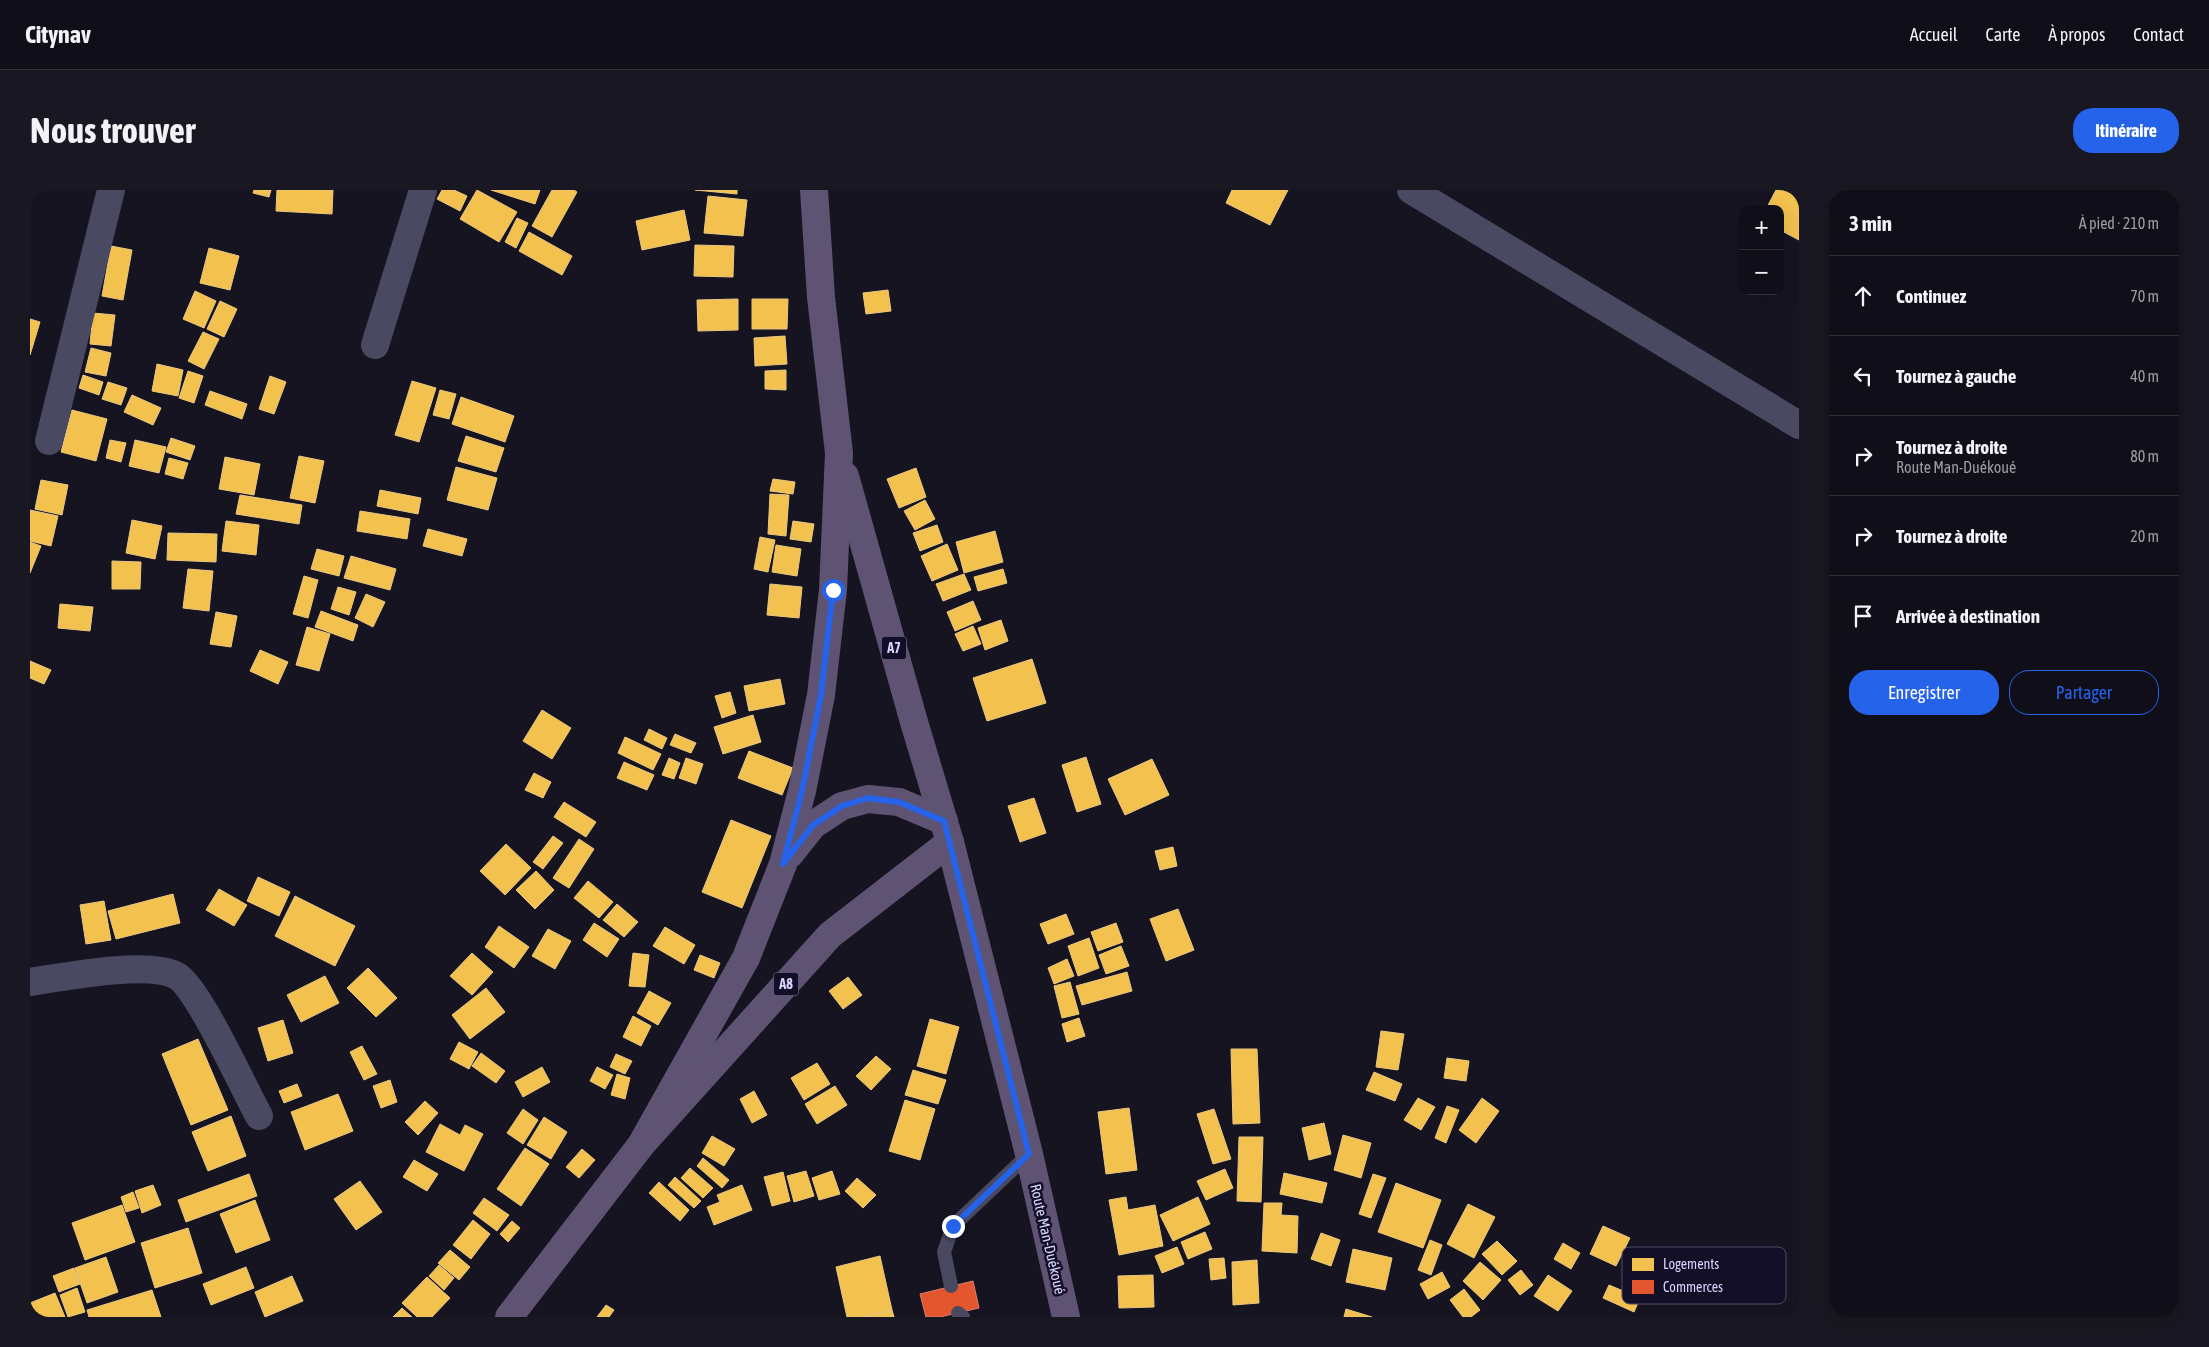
<!DOCTYPE html>
<html lang="fr">
<head>
<meta charset="utf-8">
<style>
  :root { --surface:#100f19; --page:#191822; --text:#f1f3f6; --muted:#9c9ca2; --line:#302f38; --accent:#2563eb }
  body { margin:0; font-family:"Asap Condensed",sans-serif; background:var(--page); color:var(--text) }
  .controls { position:absolute; right:15px; top:15px; display:grid; overflow:hidden; border-radius:10px; box-shadow:0 5px 20px #0002 }
  .controls button { width:45px; height:45px; display:grid; place-items:center; padding:0; border:0; border-bottom:1px solid var(--line); background:var(--surface); color:var(--text); font:25px sans-serif }
  .stop { position:absolute; width:15px; height:15px; margin:-11px; border:4px solid #2563eb; border-radius:50%; background:#fff }
  .stop.end { background:#2563eb; border-color:#fff; box-shadow:0 1px 5px #0008 }
  .list { margin:0; padding:0; list-style:none }
  h2 { display:flex; justify-content:space-between; align-items:center; height:65px; margin:0; padding:0 20px; font-size:21px }
  h2 small { font-size:16px; font-weight:400; color:var(--muted) }
  .list li { display:grid; grid-template-columns:32px 1fr auto; gap:15px; align-items:center; box-sizing:border-box; height:80px; padding:0 20px; border-top:1px solid var(--line) }
  .list b { display:block; font-size:19px; white-space:nowrap }
  .list p { margin:0; font-size:16px; white-space:nowrap; color:var(--muted) }
  .list em { font-size:16px; font-style:normal; color:var(--muted) }
  .actions { display:flex; gap:10px; padding:15px 20px }
  .actions a { flex:1; padding:11px 0; border:1px solid var(--accent); border-radius:20px; text-align:center; font-size:18px; color:var(--accent) }
  .actions .main { background:var(--accent); color:#fff }
  .icon { flex:none; width:28px; height:28px; fill:none; stroke:currentColor; stroke-width:2; stroke-linecap:round; stroke-linejoin:round }
  .map { position:relative; flex:none; width:1769px; height:1127px; overflow:hidden; border-radius:20px }
  header { display:flex; align-items:center; gap:30px; box-sizing:border-box; height:70px; padding:0 25px; background:var(--surface); border-bottom:1px solid var(--line) }
  header strong { font-size:24px }
  nav { display:flex; gap:28px; margin-inline-start:auto; font-size:18px }
  .intro { display:flex; align-items:center; justify-content:space-between; box-sizing:border-box; height:120px; padding:0 30px }
  h1 { margin:0; font-size:35px }
  .button { padding:12px 22px; border-radius:20px; background:var(--accent); color:#fff; font-size:18px; font-weight:700 }
  main { display:flex; gap:30px; padding:0 30px }
  aside { flex:1; background:var(--surface); border-radius:20px; box-shadow:0 5px 20px #0002 }
  .map>svg:first-child { display:block }
  .homes { fill:#f2c14e; stroke:#eac783 }
  .shops { fill:#e4572e; stroke:#e17c6d }
  .lines { fill:none; stroke-linecap:round; stroke-linejoin:round }
  .lane { stroke:#4a4962; stroke-width:14 }
  .street { stroke:#4a4962; stroke-width:28 }
  .primary { stroke:#5e5373; stroke-width:28 }
  .route { stroke:#2563eb; stroke-width:6 }
  .labels { text-anchor:middle; dominant-baseline:central; stroke-width:5; stroke-linejoin:round; paint-order:stroke }
  .shield { fill:#130f26; stroke:#9e99be; stroke-width:1 }
  .shield-label { font-size:14px; font-weight:bold; fill:#d9d4ff }
  .street-label { font-size:15px; fill:#d9d4ff; stroke:#130f26 }
  .key { fill:#130f26; stroke:#4e4a67; stroke-width:1 }
  .key-label { font-size:14px; fill:#d9d4ff }
</style>
</head>
<body>
<header>
<strong>Citynav</strong>
<nav><a>Accueil</a><a>Carte</a><a>À propos</a><a>Contact</a></nav>
</header>
<div class="intro"><h1>Nous trouver</h1><a class="button">Itinéraire</a></div>
<main>
<div class="map">
<svg width="1769" height="1127" viewBox="0 0 1769 1127">
  <rect width="100%" height="100%" fill="#161421"/>
  <g class="homes">
    <path d="M224 0H241L239 7 223 3Z"/>
    <path d="M247 0H303L302 24 246 21Z"/>
    <path d="M412 0H424L437 6 430 21 407 9Z"/>
    <path d="M447 0 487 22 469 52 430 29Z"/>
    <path d="M461 0H510L505 14Z"/>
    <path d="M522 0H544L547 2 522 47 502 36Z"/>
    <path d="M665 0H707V4Z"/>
    <path d="M1202 0H1258L1240 35 1196 13Z"/>
    <path d="M1746 0H1769V50L1750 40V19H1736Z"/>
    <path d="M678 6 717 10 713 46 674 43Z"/>
    <path d="M654 20 660 50 612 60 606 31Z"/>
    <path d="M487 28 498 33 486 58 475 52Z"/>
    <path d="M499 42 542 66 532 85 489 61Z"/>
    <path d="M665 55 704 56 703 87 664 86Z"/>
    <path d="M81 56 102 60 93 110 72 106Z"/>
    <path d="M179 58 209 66 200 100 170 93Z"/>
    <path d="M858 100 861 121 836 124 833 103Z"/>
    <path d="M165 101 186 111 174 138 153 129Z"/>
    <path d="M708 109V140L668 141 667 110Z"/>
    <path d="M722 109H758L757 139H722Z"/>
    <path d="M190 111 207 119 194 147 177 139Z"/>
    <path d="M63 123 85 125 81 156 60 154Z"/>
    <path d="M0 129 10 132 0 165Z"/>
    <path d="M173 142 189 149 174 179 158 171Z"/>
    <path d="M755 146 757 174 725 176 724 148Z"/>
    <path d="M61 158 81 163 76 186 55 182Z"/>
    <path d="M127 174 153 180 148 206 122 201Z"/>
    <path d="M756 180V200L735 199V181Z"/>
    <path d="M158 181 173 186 164 213 149 208Z"/>
    <path d="M53 185 73 192 69 205 49 198Z"/>
    <path d="M240 186 256 192 244 224 229 219Z"/>
    <path d="M382 191 406 198 389 252 365 245Z"/>
    <path d="M78 192 97 198 91 215 72 209Z"/>
    <path d="M410 200 426 204 419 229 403 225Z"/>
    <path d="M180 201 217 214 212 229 175 215Z"/>
    <path d="M102 205 131 218 123 235 94 222Z"/>
    <path d="M431 207 484 226 475 252 422 234Z"/>
    <path d="M42 220 77 229 66 271 31 262Z"/>
    <path d="M436 246 474 258 466 282 428 271Z"/>
    <path d="M141 248 165 256 160 270 136 262Z"/>
    <path d="M80 250 96 253 91 272 76 268Z"/>
    <path d="M105 250 136 257 129 283 99 276Z"/>
    <path d="M269 266 294 271 285 313 260 308Z"/>
    <path d="M195 267 230 274 224 305 189 299Z"/>
    <path d="M139 268 158 273 153 289 135 284Z"/>
    <path d="M426 277 467 288 458 320 417 310Z"/>
    <path d="M886 278 896 307 869 318 857 289Z"/>
    <path d="M743 289 765 292 763 304 740 301Z"/>
    <path d="M11 290 38 295 32 325 5 319Z"/>
    <path d="M350 300 391 308 388 324 347 316Z"/>
    <path d="M740 304 759 305 756 346 738 344Z"/>
    <path d="M210 305 272 315 269 334 206 324Z"/>
    <path d="M895 310 905 329 885 340 874 321Z"/>
    <path d="M0 320 28 326 21 356 0 351Z"/>
    <path d="M330 321 380 329 377 349 327 341Z"/>
    <path d="M102 330 132 336 125 369 96 363Z"/>
    <path d="M196 331 229 335 226 365 192 361Z"/>
    <path d="M763 331 784 334 781 352 760 349Z"/>
    <path d="M907 335 913 352 890 361 883 343Z"/>
    <path d="M398 339 437 349 432 366 393 356Z"/>
    <path d="M965 341 973 372 934 383 926 352Z"/>
    <path d="M138 343 187 344 186 372 137 370Z"/>
    <path d="M730 347 745 350 738 382 724 379Z"/>
    <path d="M0 352 11 356 0 383Z"/>
    <path d="M917 354 928 380 902 391 891 366Z"/>
    <path d="M746 355 771 359 767 386 742 382Z"/>
    <path d="M287 359 314 366 309 386 281 379Z"/>
    <path d="M321 366 366 379 360 400 314 388Z"/>
    <path d="M82 371 111 372 110 399H82Z"/>
    <path d="M158 379 183 381 179 421 153 418Z"/>
    <path d="M973 379 977 393 948 401 944 387Z"/>
    <path d="M934 384 941 400 913 411 906 394Z"/>
    <path d="M274 386 288 390 278 428 263 424Z"/>
    <path d="M740 394 772 397 769 428 737 425Z"/>
    <path d="M308 397 326 402 319 425 301 419Z"/>
    <path d="M336 404 355 412 343 437 325 428Z"/>
    <path d="M943 411 951 430 925 441 917 422Z"/>
    <path d="M30 414 63 417 60 441 28 438Z"/>
    <path d="M291 421 328 435 323 451 285 437Z"/>
    <path d="M186 422 207 426 201 457 180 454Z"/>
    <path d="M971 430 978 451 955 460 948 438Z"/>
    <path d="M943 436 951 454 933 461 925 444Z"/>
    <path d="M277 437 300 444 289 481 266 475Z"/>
    <path d="M230 460 258 472 248 494 220 481Z"/>
    <path d="M1002 469 1016 513 957 531 943 488Z"/>
    <path d="M0 471 21 480 14 494 0 488Z"/>
    <path d="M750 489 755 514 719 521 714 496Z"/>
    <path d="M700 502 706 523 692 528 685 506Z"/>
    <path d="M512 520 541 538 522 569 493 551Z"/>
    <path d="M723 525 731 552 693 564 684 537Z"/>
    <path d="M619 539 637 548 632 559 614 550Z"/>
    <path d="M645 544 666 553 661 563 640 555Z"/>
    <path d="M595 547 631 564 623 580 588 563Z"/>
    <path d="M719 561 763 578 752 605 708 588Z"/>
    <path d="M1056 567 1071 614 1047 622 1032 575Z"/>
    <path d="M639 568 650 573 644 589 632 585Z"/>
    <path d="M656 568 673 574 666 594 649 588Z"/>
    <path d="M1122 569 1139 605 1095 625 1078 589Z"/>
    <path d="M594 572 624 585 617 600 587 588Z"/>
    <path d="M504 583 521 592 513 608 495 600Z"/>
    <path d="M1004 608 1016 643 990 652 978 616Z"/>
    <path d="M534 612 566 632 556 647 524 627Z"/>
    <path d="M701 630 741 646 712 718 672 702Z"/>
    <path d="M523 646 533 653 513 679 503 672Z"/>
    <path d="M549 649 564 659 539 698 523 688Z"/>
    <path d="M476 654 501 678 475 705 450 681Z"/>
    <path d="M1143 657 1147 676 1130 680 1125 661Z"/>
    <path d="M506 681 524 700 505 719 486 700Z"/>
    <path d="M228 687 260 702 249 726 217 711Z"/>
    <path d="M558 691 583 712 569 728 544 708Z"/>
    <path d="M189 699 217 715 204 736 176 720Z"/>
    <path d="M143 704 150 733 86 749 78 721Z"/>
    <path d="M265 706 325 736 305 776 245 746Z"/>
    <path d="M74 711 81 750 56 754 50 715Z"/>
    <path d="M587 714 608 732 594 747 573 730Z"/>
    <path d="M1148 719 1164 760 1136 771 1120 729Z"/>
    <path d="M1036 724 1044 744 1018 754 1010 734Z"/>
    <path d="M564 733 589 749 577 767 553 750Z"/>
    <path d="M1086 733 1093 752 1068 761 1061 742Z"/>
    <path d="M469 736 499 757 484 778 455 757Z"/>
    <path d="M635 737 665 755 654 774 623 756Z"/>
    <path d="M518 739 541 751 525 779 502 766Z"/>
    <path d="M1059 748 1069 778 1048 786 1038 756Z"/>
    <path d="M1091 756 1099 776 1076 784 1069 765Z"/>
    <path d="M442 763 463 782 442 805 420 786Z"/>
    <path d="M603 763 619 765 615 797 599 796Z"/>
    <path d="M670 765 690 773 684 788 664 780Z"/>
    <path d="M1037 769 1044 786 1024 794 1018 778Z"/>
    <path d="M338 778 367 808 346 827 317 798Z"/>
    <path d="M1097 782 1102 801 1052 815 1046 796Z"/>
    <path d="M295 786 309 813 271 832 257 805Z"/>
    <path d="M818 787 832 805 813 819 799 801Z"/>
    <path d="M1040 792 1049 824 1032 828 1024 796Z"/>
    <path d="M456 798 475 822 440 849 422 825Z"/>
    <path d="M619 801 641 813 628 835 607 823Z"/>
    <path d="M603 826 621 836 611 856 593 847Z"/>
    <path d="M1049 828 1055 846 1037 852 1032 834Z"/>
    <path d="M900 829 929 837 916 884 887 876Z"/>
    <path d="M253 830 263 863 238 871 228 838Z"/>
    <path d="M1351 841 1374 844 1368 880 1346 877Z"/>
    <path d="M168 849 198 920 161 935 132 864Z"/>
    <path d="M429 852 448 862 439 879 420 869Z"/>
    <path d="M332 856 347 884 334 890 320 862Z"/>
    <path d="M1201 859H1227L1230 933 1203 934Z"/>
    <path d="M451 863 475 881 466 893 442 876Z"/>
    <path d="M586 864 602 871 595 884 580 877Z"/>
    <path d="M846 866 861 879 841 900 826 886Z"/>
    <path d="M1417 868 1439 871 1436 891 1414 888Z"/>
    <path d="M787 873 800 894 774 910 761 888Z"/>
    <path d="M512 877 520 892 493 907 485 892Z"/>
    <path d="M567 877 583 885 575 899 560 891Z"/>
    <path d="M883 880 916 890 908 914 875 905Z"/>
    <path d="M1344 882 1372 894 1365 911 1336 900Z"/>
    <path d="M587 884 600 888 595 909 581 905Z"/>
    <path d="M360 890 367 912 351 918 343 896Z"/>
    <path d="M267 894 272 906 254 913 249 901Z"/>
    <path d="M805 896 817 915 787 934 775 914Z"/>
    <path d="M724 901 737 925 722 933 710 909Z"/>
    <path d="M308 904 323 941 275 960 261 922Z"/>
    <path d="M1388 908 1405 917 1391 940 1374 930Z"/>
    <path d="M1452 908 1469 921 1446 953 1429 940Z"/>
    <path d="M875 910 905 919 890 970 859 961Z"/>
    <path d="M395 911 408 923 388 945 375 932Z"/>
    <path d="M1417 916 1429 920 1416 953 1405 948Z"/>
    <path d="M1099 918 1107 980 1076 984 1068 922Z"/>
    <path d="M493 919 508 930 493 954 477 943Z"/>
    <path d="M1184 919 1201 969 1183 974 1167 924Z"/>
    <path d="M201 926 216 966 178 981 162 942Z"/>
    <path d="M514 927 537 942 521 969 497 955Z"/>
    <path d="M1294 933 1301 964 1279 970 1272 938Z"/>
    <path d="M410 934 430 945 435 935 453 944 434 981 396 962Z"/>
    <path d="M1313 945 1341 953 1331 988 1304 980Z"/>
    <path d="M682 946 705 959 694 976 672 963Z"/>
    <path d="M1209 947H1233L1231 1012 1207 1011Z"/>
    <path d="M495 958 519 974 491 1016 467 999Z"/>
    <path d="M552 959 565 970 549 988 536 977Z"/>
    <path d="M673 968 699 990 692 998 667 976Z"/>
    <path d="M384 970 408 984 397 1001 373 987Z"/>
    <path d="M660 978 683 998 673 1008 651 988Z"/>
    <path d="M1195 979 1203 998 1176 1010 1167 991Z"/>
    <path d="M776 981 784 1006 764 1012 757 986Z"/>
    <path d="M802 981 810 1004 789 1010 782 988Z"/>
    <path d="M753 982 760 1011 742 1016 734 987Z"/>
    <path d="M1254 983 1297 993 1292 1013 1250 1004Z"/>
    <path d="M219 984 227 1006 156 1032 148 1010Z"/>
    <path d="M1343 984 1356 988 1341 1028 1329 1024Z"/>
    <path d="M645 987 671 1011 664 1018 638 995Z"/>
    <path d="M827 988 846 1005 833 1018 815 1001Z"/>
    <path d="M330 991 352 1022 326 1040 304 1009Z"/>
    <path d="M629 992 659 1020 650 1031 619 1003Z"/>
    <path d="M1366 993 1411 1010 1393 1058 1348 1042Z"/>
    <path d="M123 995 131 1015 112 1023 105 1001Z"/>
    <path d="M712 995 722 1020 684 1035 677 1017 690 1012 687 1005Z"/>
    <path d="M103 1002 109 1018 96 1022 91 1007Z"/>
    <path d="M1096 1007 1098 1020 1125 1015 1133 1056 1089 1065 1079 1010Z"/>
    <path d="M1168 1007 1180 1034 1143 1051 1130 1025Z"/>
    <path d="M454 1008 479 1025 467 1041 443 1023Z"/>
    <path d="M225 1010 240 1050 206 1063 190 1024Z"/>
    <path d="M1234 1013H1252L1251 1025 1268 1026 1267 1063 1232 1061Z"/>
    <path d="M1438 1014 1465 1027 1444 1068 1417 1054Z"/>
    <path d="M92 1015 105 1052 55 1070 42 1033Z"/>
    <path d="M443 1030 460 1044 441 1069 423 1055Z"/>
    <path d="M482 1031 490 1038 478 1052 470 1044Z"/>
    <path d="M1573 1036 1600 1048 1586 1076 1560 1064Z"/>
    <path d="M158 1038 172 1083 125 1098 111 1053Z"/>
    <path d="M1175 1042 1182 1059 1158 1069 1151 1052Z"/>
    <path d="M1291 1043 1310 1050 1301 1076 1281 1069Z"/>
    <path d="M1400 1050 1412 1055 1401 1085 1388 1080Z"/>
    <path d="M1467 1051 1487 1071 1472 1085 1452 1064Z"/>
    <path d="M1533 1053 1550 1063 1541 1079 1524 1069Z"/>
    <path d="M1147 1057 1154 1074 1132 1083 1125 1066Z"/>
    <path d="M1323 1059 1362 1068 1355 1100 1316 1092Z"/>
    <path d="M420 1060 440 1077 429 1090 408 1073Z"/>
    <path d="M850 1066 862 1120 834 1127H817L806 1077Z"/>
    <path d="M76 1067 88 1102 57 1113 45 1078Z"/>
    <path d="M1194 1068 1196 1088 1181 1090 1179 1069Z"/>
    <path d="M1227 1070 1229 1113 1203 1115 1202 1072Z"/>
    <path d="M1450 1072 1471 1090 1453 1110 1433 1091Z"/>
    <path d="M409 1075 424 1088 414 1100 399 1086Z"/>
    <path d="M216 1077 224 1098 181 1115 173 1094Z"/>
    <path d="M44 1078 50 1094 29 1102 23 1086Z"/>
    <path d="M1491 1080 1503 1095 1490 1105 1478 1090Z"/>
    <path d="M1412 1082 1420 1097 1398 1109 1390 1094Z"/>
    <path d="M1123 1085 1124 1117 1089 1118 1088 1086Z"/>
    <path d="M1518 1085 1542 1101 1528 1121 1504 1106Z"/>
    <path d="M262 1086 273 1111 235 1127 225 1102Z"/>
    <path d="M397 1087 420 1108 402 1127H387L372 1113Z"/>
    <path d="M1579 1095 1610 1108 1604 1122 1573 1108Z"/>
    <path d="M47 1098 55 1122 38 1127 30 1105Z"/>
    <path d="M1434 1099 1450 1120 1441 1127H1433L1420 1110Z"/>
    <path d="M122 1100 131 1127H59L57 1120Z"/>
    <path d="M25 1103 35 1127H0V1113Z"/>
    <path d="M576 1115 584 1120 579 1127H567Z"/>
    <path d="M372 1118 382 1127H363Z"/>
    <path d="M1316 1119 1342 1127H1314Z"/>
    <path d="M862 1120 864 1127H834Z"/>
  </g>
  <path class="shops" d="M943 1091 949 1118 910 1127H896L890 1104Z"/>
  <g class="lines">
    <g class="lane">
      <path d="M921 1096 914 1062 923 1036 999 964"/>
      <path d="M928 1123 933 1127"/>
    </g>
    <g class="street">
      <path d="M1381 0 1769 235"/>
      <path d="M345 155 393 0"/>
      <path d="M19 251 81 0"/>
      <path d="M0 792C33 787 119 770 147 786 169 799 214 899 229 926"/>
    </g>
    <g class="primary">
      <path d="M815 286 884 532 920 652 999 964 1036 1127"/>
      <path d="M760 664 783 635 812 616 838 609 869 612 914 631"/>
      <path d="M611 955 716 768 753 674 772 601 791 505 803 400 809 263 791 107 784 0"/>
      <path d="M479 1127 611 955 800 745 920 652"/>
    </g>
  </g>
  <g class="lines">
    <path class="route" d="M803 400 791 505 772 601 753 674 783 635 812 616 838 608 869 612 914 631 999 964 923 1036"/>
  </g>
  <g class="labels">
    <g class="shield">
      <rect x="851.5" y="446.5" width="25" height="23" rx="4"/>
      <rect x="743.5" y="782.5" width="25" height="23" rx="4"/>
    </g>
    <g class="shield-label">
      <text x="864" y="458">A7</text>
      <text x="756" y="794">A8</text>
    </g>
    <g class="street-label">
      <text transform="translate(1018 1049) rotate(77)">Route Man-Duékoué</text>
    </g>
  </g>
  <rect x="1592" y="1057" width="164" height="57" rx="8" class="key"/>
  <rect x="1602" y="1068" width="22" height="13" fill="#f2c14e"/>
  <rect x="1602" y="1090" width="22" height="14" fill="#e4572e"/>
  <g class="key-label">
    <text x="1633" y="1079">Logements</text>
    <text x="1633" y="1102">Commerces</text>
  </g>
</svg>
<div class="controls">
<button>+</button>
<button>−</button>
</div>
<div class="stop" style="left:803px;top:400px"></div>
<div class="stop end" style="left:923px;top:1036px"></div>
</div>
<aside>
<h2>3 min<small>À pied · 210 m</small></h2>
<ul class="list">
<li><svg class="icon" aria-label="ahead" viewBox="0 0 24 24"><path d="M12 20V5M6 11l6-6 6 6"/></svg><div><b>Continuez</b></div><em>70 m</em></li>
<li><svg class="icon" aria-label="left" viewBox="0 0 24 24"><path d="M17 20v-9H6M10 6l-5 5 5 5"/></svg><div><b>Tournez à gauche</b></div><em>40 m</em></li>
<li><svg class="icon" aria-label="right" viewBox="0 0 24 24"><path d="M7 20v-9h11M14 6l5 5-5 5"/></svg><div><b>Tournez à droite</b><p>Route Man-Duékoué</p></div><em>80 m</em></li>
<li><svg class="icon" aria-label="right" viewBox="0 0 24 24"><path d="M7 20v-9h11M14 6l5 5-5 5"/></svg><div><b>Tournez à droite</b></div><em>20 m</em></li>
<li><svg class="icon" aria-label="arrive" viewBox="0 0 24 24"><path d="M6 21V4h12l-3 4 3 4H6"/></svg><div><b>Arrivée à destination</b></div></li>
</ul>
<div class="actions"><a class="main">Enregistrer</a><a>Partager</a></div>
</aside>
</main>
</body>
</html>
